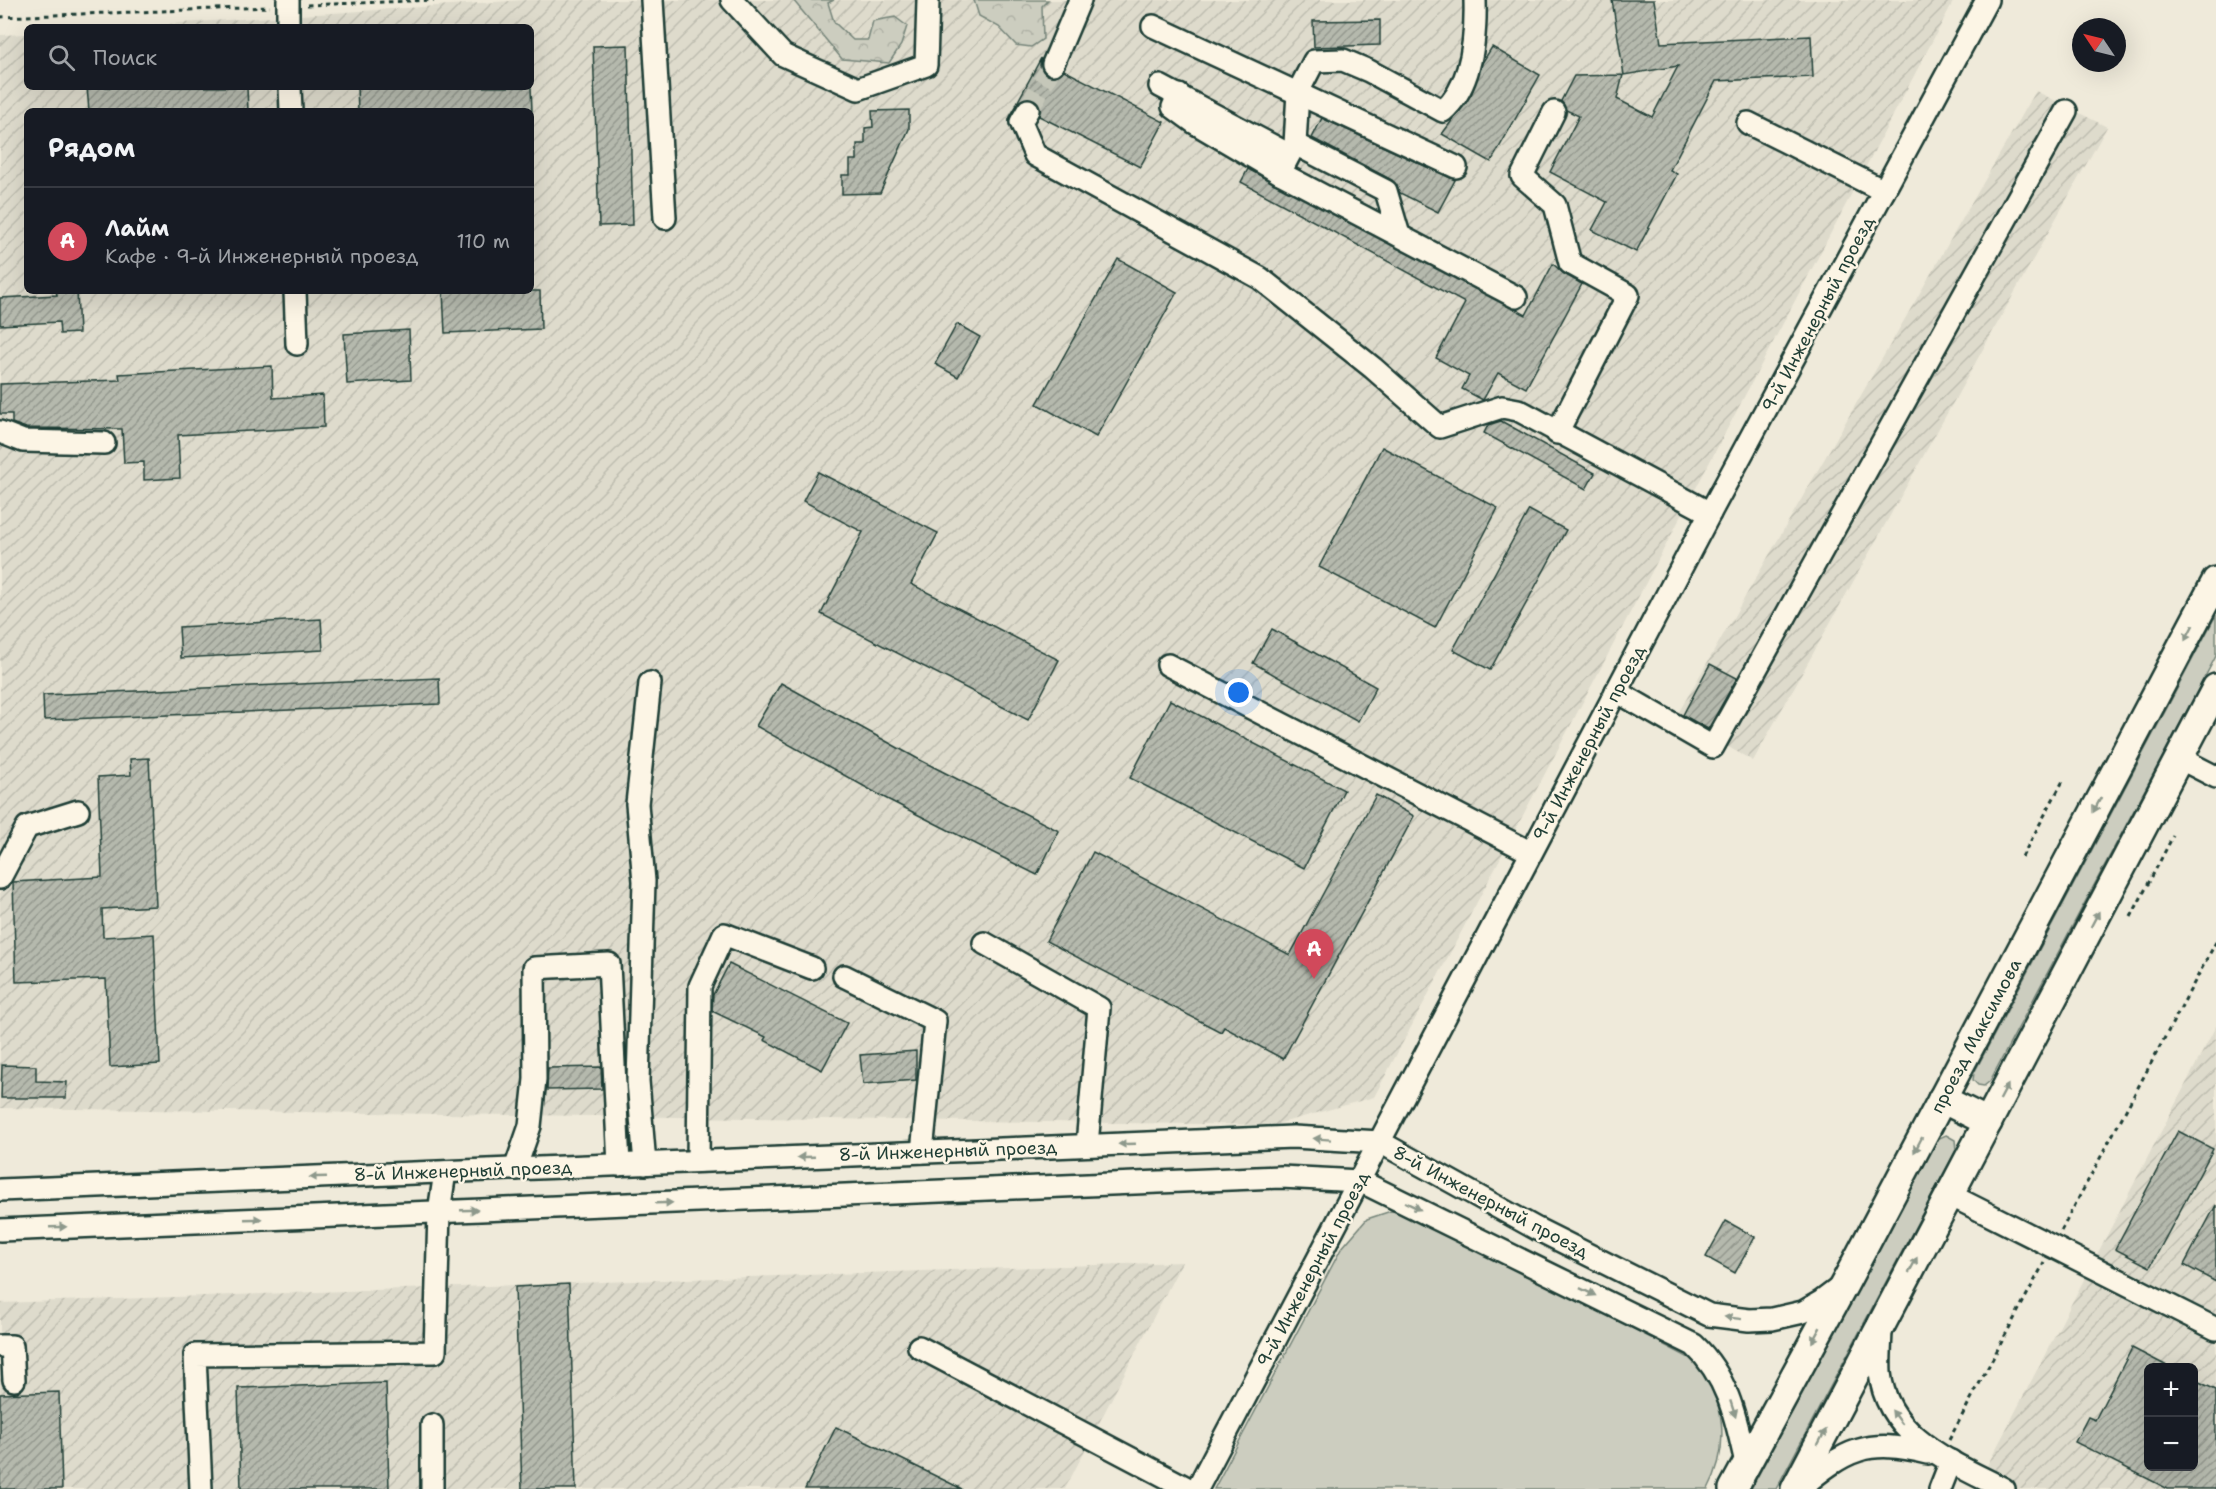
<!DOCTYPE html>
<html lang="ru">
<head>
<meta charset="utf-8">
<style>
  :root { --surface:#171b24; --page:#20242c; --text:#f1f3f6; --muted:#9ea1a6; --line:#363941; --accent:#d1495b }
  body { margin:0; font-family:"Shantell Sans",sans-serif; background:var(--page); color:var(--text) }
  .controls { position:absolute; right:18px; bottom:18px; display:grid; overflow:hidden; border-radius:9px; box-shadow:0 6px 24px #0002 }
  .controls button { width:54px; height:54px; display:grid; place-items:center; padding:0; border:0; border-bottom:2px solid var(--line); background:var(--surface); color:var(--text); font:30px sans-serif }
  .compass { position:absolute; left:2072px; top:18px; width:54px; height:54px; border-radius:50%; background:var(--surface); box-shadow:0 6px 24px #0002; rotate:305deg }
  .you { position:absolute; left:1239px; top:693px; width:21px; height:21px; margin:-15px; border:4px solid #fff; border-radius:50%; background:#1a73e8; box-shadow:0 0 0 9px #1a73e833 }
  .badge { display:grid; place-items:center; width:39px; height:39px; border-radius:50%; background:var(--accent); color:#fff; font-size:20px; font-weight:700 }
  .pin { position:absolute; translate:-50% -50px; filter:drop-shadow(0 2px 3px #0008) }
  .pin::after { content:''; position:absolute; top:32px; width:21px; height:18px; background:inherit; clip-path:polygon(0 0,100% 0,50% 100%) }
  .list { margin:0; padding:0; list-style:none }
  h2 { display:flex; justify-content:space-between; align-items:center; height:78px; margin:0; padding:0 24px; font-size:26px }
  h2 small { font-size:20px; font-weight:400; color:var(--muted) }
  .list li { display:grid; grid-template-columns:39px 1fr auto; gap:18px; align-items:center; box-sizing:border-box; height:108px; padding:0 24px; border-top:2px solid var(--line) }
  .list b { display:block; font-size:22px; white-space:nowrap }
  .list p { margin:0; font-size:20px; white-space:nowrap; color:var(--muted) }
  .list em { font-size:20px; font-style:normal; color:var(--muted) }
  .icon { flex:none; width:33px; height:33px; fill:none; stroke:currentColor; stroke-width:2; stroke-linecap:round; stroke-linejoin:round }
  .map { position:relative; flex:none; width:2216px; height:1489px; overflow:hidden }
  .search { position:absolute; background:var(--surface); box-shadow:0 6px 24px #0002; left:24px; top:24px; width:510px; height:66px; display:flex; align-items:center; gap:15px; box-sizing:border-box; padding:0 21px; border-radius:9px; color:var(--muted); font-size:22px }
  .panel { position:absolute; background:var(--surface); box-shadow:0 6px 24px #0002; left:24px; top:108px; width:510px; height:186px; border-radius:9px }
  .map>svg:first-child { display:block }
  .industrial { fill:url(#industrial-furrows); fill-rule:evenodd }
  .grass { fill:#cccdbf; stroke:#76857a; stroke-width:1.5 }
  .forest { fill:url(#forest-crowns); stroke:#76857a; stroke-width:1.5 }
  .building { fill:url(#building-hatch); stroke:#1f3d34; stroke-width:1.5 }
  .lines { fill:none; stroke-linecap:round; stroke-linejoin:round }
  .minor-tunnel { stroke:#c5c7b9; stroke-width:21; stroke-dasharray:21 10; stroke-linecap:butt }
  .minor-casing { stroke:#1f3d34; stroke-width:26 }
  .major-casing { stroke:#1f3d34; stroke-width:32 }
  .path { stroke:#1f3d34; stroke-width:3; stroke-dasharray:4.5 4.5; stroke-linecap:butt }
  .minor { stroke:#fcf5e5; stroke-width:21 }
  .major { stroke:#fcf5e5; stroke-width:27 }
  .oneway { fill:#8e998c }
  .labels { text-anchor:middle; dominant-baseline:central; stroke-width:5; stroke-linejoin:round; paint-order:stroke }
  .street-label { font-size:18px; fill:#1f3d34; stroke:#fcf5e5 }
</style>
</head>
<body>
<div class="map">
<svg width="2216" height="1489" viewBox="0 0 2216 1489">
  <defs>
    <pattern id="industrial-furrows" width="10" height="10" patternUnits="userSpaceOnUse" patternTransform="scale(1.5)"><rect width="10" height="10" fill="#dedbcc"/><path d="M-1 1l2-2M0 10L10 0M9 11l2-2" fill="none" stroke="#bebdb0"/></pattern>
    <pattern id="forest-crowns" width="20" height="18" patternUnits="userSpaceOnUse" patternTransform="scale(1.5)"><rect width="20" height="18" fill="#cccdbf"/><path d="M2 6a3 3 0 1 1 6 0M12 15a3 3 0 1 1 6 0" fill="none" stroke="#afb1a5"/></pattern>
    <pattern id="building-hatch" width="6" height="6" patternUnits="userSpaceOnUse" patternTransform="scale(1.5)"><rect width="6" height="6" fill="#b5b9ad"/><path d="M-1 1l2-2M0 6l6-6M5 7l2-2" fill="none" stroke="#93988e"/></pattern>
  </defs>
  <rect width="100%" height="100%" fill="#efeada"/>
  <filter id="ink" filterUnits="userSpaceOnUse"><feTurbulence type="fractalNoise" baseFrequency=".0167" numOctaves="2"/><feDisplacementMap in="SourceGraphic" scale="12" xChannelSelector="R" yChannelSelector="G"/><feConvolveMatrix kernelMatrix="1 2 1 2 8 2 1 2 1" color-interpolation-filters="sRGB"/></filter>
  <g filter="url(#ink)">
    <g class="industrial">
      <path d="M524 0H1954L1374 1097 1274 1125 0 1108V35L27 34V87H531V27H124ZM27 111H531V291H27Z"/>
      <path d="M2036 91 2107 127 1753 761 1676 717Z"/>
      <path d="M2216 1026V1489H1975ZM2148 1368H2194V1466H2148Z"/>
      <path d="M1182 1262 1065 1489H0V1303Z"/>
    </g>
    <g class="grass">
      <path d="M2216 615V656L1990 1081 1984 1086 1978 1085 1973 1080 1974 1073Z"/>
      <path d="M1946 1135 1955 1140 1956 1150 1776 1489H1751L1937 1139Z"/>
      <path d="M1391 1211 1407 1212 1430 1222 1695 1361C1726 1397 1730 1448 1708 1489H1214L1341 1249 1367 1219Z"/>
    </g>
    <g class="forest">
      <path d="M793 0H834L828 3 834 22 853 40H868L873 21 895 17 907 26 901 45 889 63 842 59Z"/>
      <path d="M974 0H1048L1042 6 1043 39 1031 47 1016 45 999 27 979 16Z"/>
    </g>
    <g class="building">
      <path d="M1612 0H1654L1661 43 1811 36 1813 77 1716 81 1670 170 1677 174 1636 252 1592 230 1607 202 1550 172 1579 116 1566 110 1561 101 1574 76 1623 75 1617 99 1652 117 1678 66 1624 75Z"/>
      <path d="M1380 20V45L1314 47 1313 21Z"/>
      <path d="M628 45 633 225 599 226 593 46Z"/>
      <path d="M1492 47 1540 75 1491 162 1442 134 1471 95 1482 63Z"/>
      <path d="M1041 58 1040 66 1048 75 1055 76 1064 70 1164 122 1140 167 1039 116V104L1034 99 1027 97 1017 103Z"/>
      <path d="M87 87H247L248 111H89Z"/>
      <path d="M357 87H531L532 111H358Z"/>
      <path d="M909 110V129L880 193 842 194V175H850V160H857V144H865V128L873 127 872 111Z"/>
      <path d="M1322 118 1455 180 1438 212 1400 193 1392 180 1312 138Z"/>
      <path d="M1248 169 1526 315 1553 264 1564 274 1582 284 1526 388 1498 373 1483 400 1462 389 1469 376 1436 358 1465 303 1241 182Z"/>
      <path d="M1118 259 1177 292 1096 437 1037 404Z"/>
      <path d="M56 291H77L79 333 60 334 59 322 0 325V298L57 295Z"/>
      <path d="M443 291H540L541 329 445 333Z"/>
      <path d="M957 324 980 337 958 377 935 364Z"/>
      <path d="M409 330 411 380 347 384 344 334Z"/>
      <path d="M272 366 273 398 323 395 324 427 178 435 180 478 144 480V462L124 463 122 429 26 428 12 423V414H0V384L120 380 119 374Z"/>
      <path d="M1501 421 1595 473 1586 489 1484 433 1488 425Z"/>
      <path d="M1382 447 1498 508 1435 628 1319 567Z"/>
      <path d="M818 472 938 533 911 584 1059 660 1028 720 821 614 863 532 803 501Z"/>
      <path d="M1529 510 1566 530 1490 670 1453 650Z"/>
      <path d="M321 619 323 650 181 658 179 627Z"/>
      <path d="M1272 629 1376 687 1358 721 1253 663Z"/>
      <path d="M1710 664 1737 678 1708 729 1683 715Z"/>
      <path d="M439 678 440 704 44 720 43 695Z"/>
      <path d="M781 683 920 760 1059 831 1037 875 885 798 756 726Z"/>
      <path d="M1170 700 1344 790 1304 868 1130 778Z"/>
      <path d="M149 758 156 906 102 909 103 937 154 934 160 1064 110 1067 106 979 16 982 13 882 102 877 98 777 131 775 130 759Z"/>
      <path d="M1376 795 1414 816 1283 1059 1224 1027 1221 1032 1046 941 1093 852 1290 955Z"/>
      <path d="M729 964 847 1023 822 1070 764 1040 766 1037 712 1011 713 995Z"/>
      <path d="M916 1051V1080L863 1084 860 1055Z"/>
      <path d="M2 1065 36 1066V1081L67 1082 66 1098H1Z"/>
      <path d="M601 1067 602 1089 547 1090 548 1068Z"/>
      <path d="M2178 1131 2213 1149 2150 1267 2115 1249Z"/>
      <path d="M2216 1205V1282L2184 1265Z"/>
      <path d="M1726 1221 1755 1237 1735 1273 1706 1257Z"/>
      <path d="M569 1284 576 1489H522L515 1287Z"/>
      <path d="M2132 1348 2171 1368H2148V1467H2193V1379L2216 1390V1489H2168L2075 1442 2088 1417 2095 1420Z"/>
      <path d="M386 1383 389 1489H241L238 1388Z"/>
      <path d="M59 1392 62 1489H0V1394Z"/>
      <path d="M836 1427 962 1489H805Z"/>
    </g>
    <g class="lines">
      <path class="minor-tunnel" d="M1028 110 1053 64"/>
      <defs>
        <g id="minor">
          <path d="M288 0V27"/>
          <path d="M652 0 665 218"/>
          <path d="M732 0 783 55 858 89 926 65 928 0"/>
          <path d="M1153 26 1456 167"/>
          <path d="M1053 64 1080 0"/>
          <path d="M1160 86 1288 154"/>
          <path d="M290 87 291 111"/>
          <path d="M1179 95 1173 107 1195 123 1280 173 1516 297"/>
          <path d="M1028 110 1021 122 1035 155 1260 278 1373 368 1440 427 1502 407 1518 410 1710 513"/>
          <path d="M1554 112 1522 176 1555 205 1570 263 1628 295 1557 433"/>
          <path d="M1748 123 1884 191"/>
          <path d="M1295 144 1386 191 1399 235"/>
          <path d="M1280 173 1295 144 1298 92 1314 61 1343 60 1369 71 1443 111C1472 86 1476 36 1475 0"/>
          <path d="M295 291 297 344"/>
          <path d="M0 432 23 441 104 443"/>
          <path d="M1168 665 1530 852"/>
          <path d="M1616 691 1713 747 2066 111"/>
          <path d="M2179 758 2216 777"/>
          <path d="M0 878 27 827 78 811"/>
          <path d="M984 943 1099 1008 1087 1145"/>
          <path d="M844 976 935 1021 922 1152"/>
          <path d="M698 1161 700 986 724 934 812 968"/>
          <path d="M645 1164 638 1081 644 881 637 804 650 683"/>
          <path d="M515 1169 530 1126 535 1079 534 968 609 964 619 1165"/>
          <path d="M0 1190 1293 1137 1380 1142 1537 1229 1709 1315 1749 1320 1772 1319 1803 1312 1822 1301 1842 1286"/>
          <path d="M1950 1195 2216 1329"/>
          <path d="M0 1230 1281 1177 1360 1181 1694 1345C1728 1377 1736 1419 1746 1463"/>
          <path d="M1881 1327C1881 1342 1879 1358 1880 1373 1887 1438 1954 1463 2004 1489"/>
          <path d="M0 1346H12L14 1380"/>
          <path d="M919 1347 1189 1489"/>
          <path d="M432 1425V1489"/>
          <path d="M201 1489 195 1355 435 1352 439 1212 445 1172"/>
          <path d="M1197 1489 1710 513 1987 0"/>
          <path d="M1799 1489C1846 1449 1867 1438 1928 1453"/>
          <path d="M1940 1489 1951 1461"/>
        </g>
        <g id="major">
          <path d="M1942 1099 1988 1122"/>
          <path d="M1733 1489 1845 1283 2216 581"/>
          <path d="M1795 1489 2216 688"/>
        </g>
      </defs>
      <use href="#minor" class="minor-casing"/>
      <use href="#major" class="major-casing"/>
      <g class="path">
        <path d="M307 5 434 0"/>
        <path d="M0 17 270 7"/>
        <path d="M2022 857 2064 779"/>
        <path d="M2131 917 2173 836"/>
        <path d="M2061 1231 2216 942"/>
        <path d="M1949 1440 2044 1263"/>
      </g>
      <use href="#minor" class="minor"/>
      <use href="#major" class="major"/>
    </g>
    <defs><path id="oneway-solid" d="M-6-.8H1V-3.2L6.5 0L1 3.2V.8H-6Z" transform="scale(1.5)"/></defs>
    <g class="oneway">
      <use href="#oneway-solid" transform="translate(2189 633) rotate(118)"/>
      <use href="#oneway-solid" transform="translate(2097 805) rotate(118)"/>
      <use href="#oneway-solid" transform="translate(2095 919) rotate(-62)"/>
      <use href="#oneway-solid" transform="translate(2004 1092) rotate(-62)"/>
      <use href="#oneway-solid" transform="translate(1322 1139) rotate(-176)"/>
      <use href="#oneway-solid" transform="translate(1127 1144) rotate(178)"/>
      <use href="#oneway-solid" transform="translate(1918 1145) rotate(118)"/>
      <use href="#oneway-solid" transform="translate(806 1157) rotate(178)"/>
      <use href="#oneway-solid" transform="translate(318 1177) rotate(178)"/>
      <use href="#oneway-solid" transform="translate(664 1203) rotate(-2)"/>
      <use href="#oneway-solid" transform="translate(1413 1206) rotate(26)"/>
      <use href="#oneway-solid" transform="translate(469 1210) rotate(-2)"/>
      <use href="#oneway-solid" transform="translate(253 1219) rotate(-2)"/>
      <use href="#oneway-solid" transform="translate(58 1227) rotate(-2)"/>
      <use href="#oneway-solid" transform="translate(1913 1265) rotate(-62)"/>
      <use href="#oneway-solid" transform="translate(1588 1292) rotate(26)"/>
      <use href="#oneway-solid" transform="translate(1733 1318) rotate(-173)"/>
      <use href="#oneway-solid" transform="translate(1816 1335) rotate(119)"/>
      <use href="#oneway-solid" transform="translate(1733 1409) rotate(72)"/>
      <use href="#oneway-solid" transform="translate(1897 1417) rotate(-127)"/>
      <use href="#oneway-solid" transform="translate(1822 1437) rotate(-62)"/>
    </g>
  </g>
  <g class="labels">
    <g class="street-label">
      <text transform="translate(1818 314) rotate(-62)">9-й Инженерный проезд</text>
      <text transform="translate(1589 743) rotate(-62)">9-й Инженерный проезд</text>
      <text transform="translate(1976 1036) rotate(-62)">проезд Максимова</text>
      <text transform="translate(948 1151) rotate(-2)">8-й Инженерный проезд</text>
      <text transform="translate(463 1171) rotate(-2)">8-й Инженерный проезд</text>
      <text transform="translate(1491 1202) rotate(28)">8-й Инженерный проезд</text>
      <text transform="translate(1313 1269) rotate(-62)">9-й Инженерный проезд</text>
    </g>
  </g>
</svg>
<div class="controls">
<button>+</button>
<button>−</button>
</div>
<svg class="compass" viewBox="-18 -18 36 36"><path d="M0-13l5 13h-10z" fill="#e53935"/><path d="M0 13l5-13h-10z" fill="#9ea1a6"/></svg>
<div class="you"></div>
<div class="pin badge" style="left:1314px;top:979px">A</div>
<div class="search"><svg class="icon" aria-label="search" viewBox="0 0 24 24"><circle cx="10" cy="10" r="6"/><path d="M15 15l6 6"/></svg>Поиск</div>
<section class="panel">
<h2>Рядом<small></small></h2>
<ul class="list">
<li><span class="badge">A</span><div><b>Лайм</b><p>Кафе · 9-й Инженерный проезд</p></div><em>110 m</em></li>
</ul>
</section>
</div>
</body>
</html>
